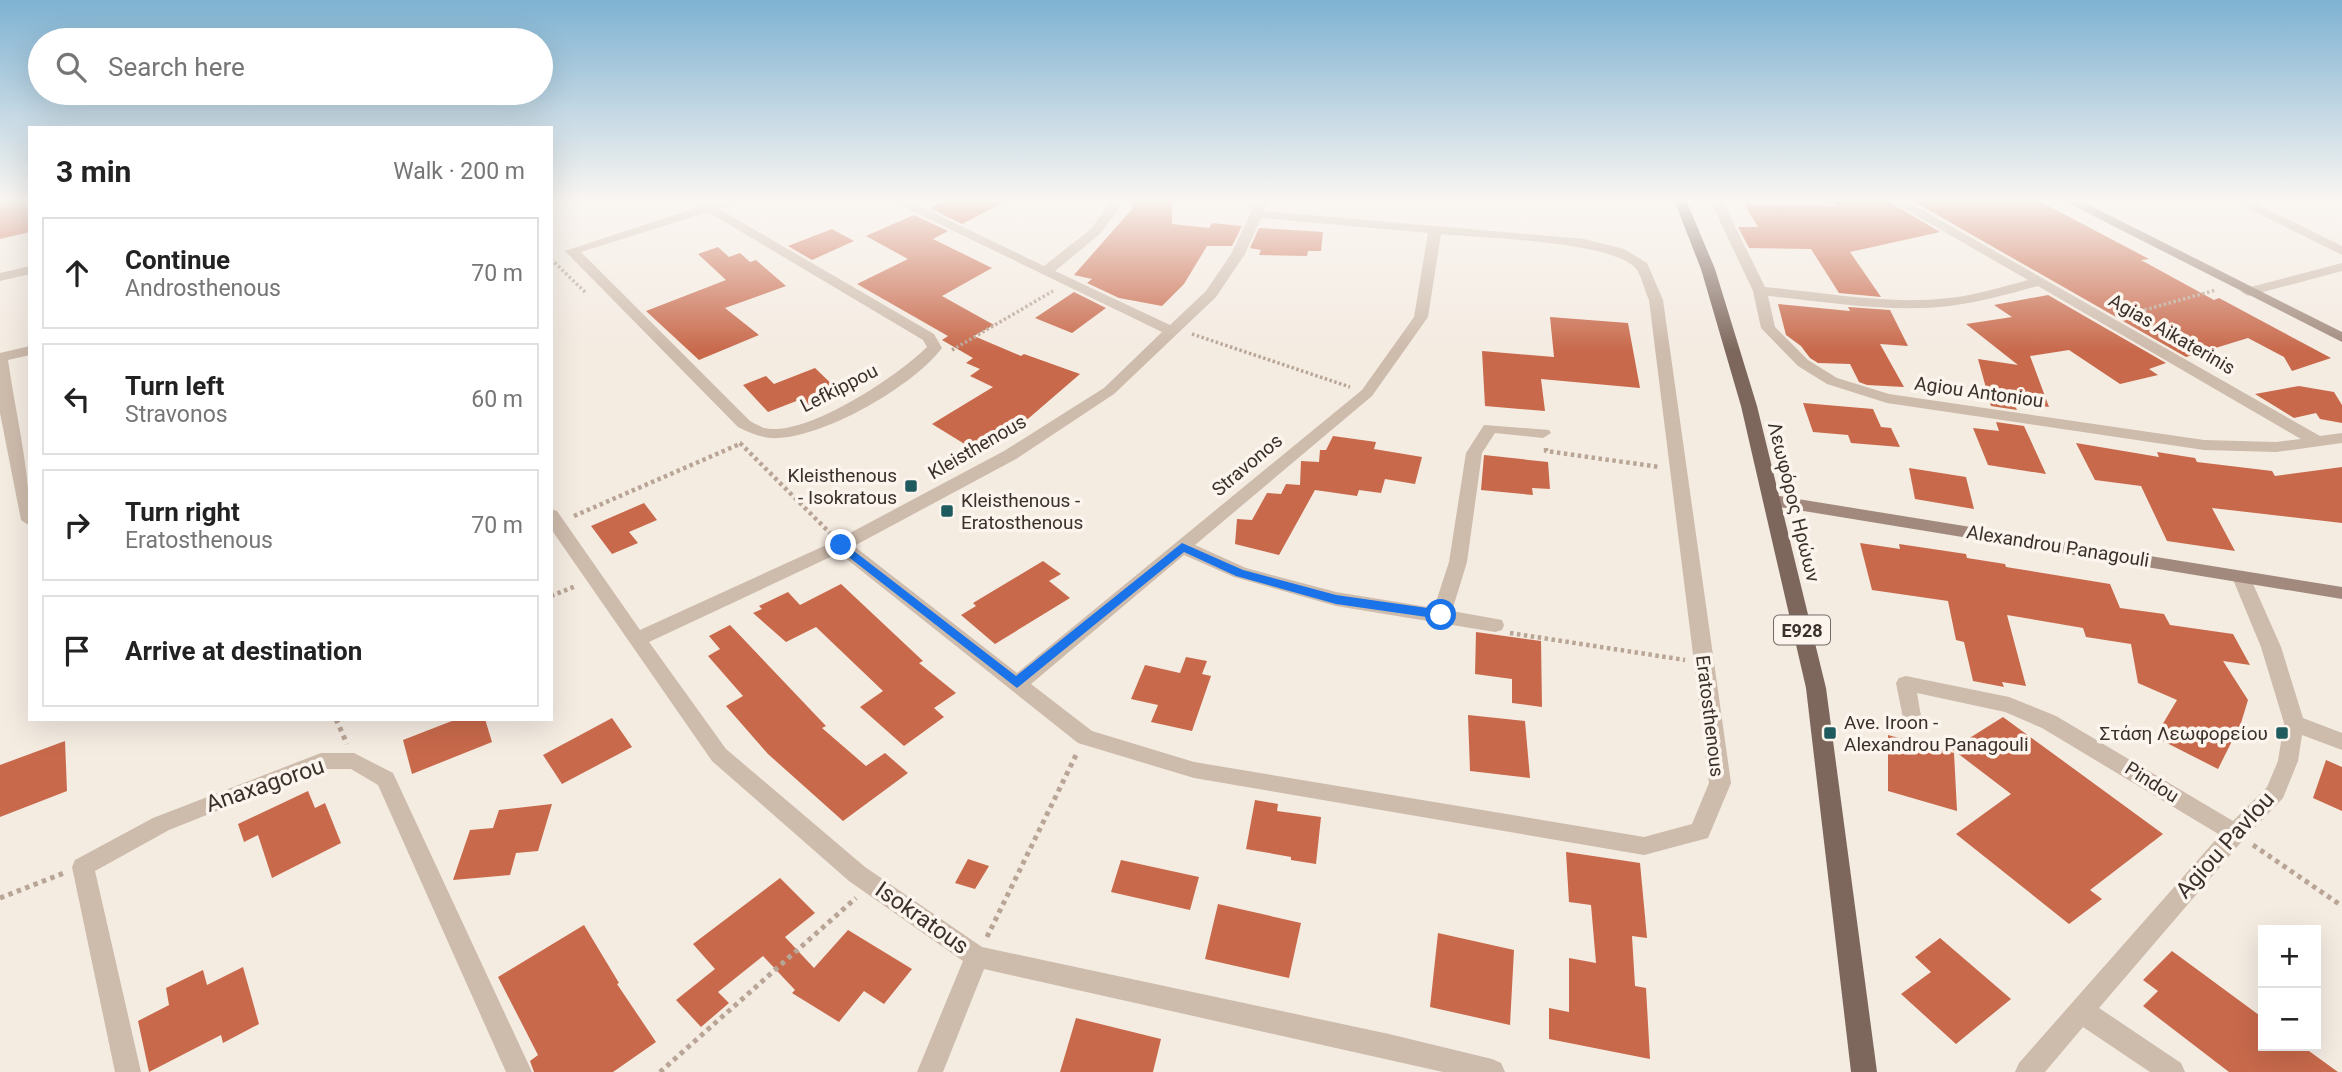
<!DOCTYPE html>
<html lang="en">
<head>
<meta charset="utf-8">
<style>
  :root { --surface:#fff; --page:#f2f2f2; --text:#222; --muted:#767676; --line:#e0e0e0 }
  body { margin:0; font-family:Roboto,sans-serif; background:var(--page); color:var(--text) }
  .controls { position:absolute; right:21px; bottom:21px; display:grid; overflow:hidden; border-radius:0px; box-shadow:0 7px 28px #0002 }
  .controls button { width:63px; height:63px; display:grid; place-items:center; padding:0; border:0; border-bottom:2px solid var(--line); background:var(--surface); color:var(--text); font:35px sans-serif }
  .stop { position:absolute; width:21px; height:21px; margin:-16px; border:5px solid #1a73e8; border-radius:50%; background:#fff }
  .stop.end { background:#1a73e8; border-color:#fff; box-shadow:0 2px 7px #0008 }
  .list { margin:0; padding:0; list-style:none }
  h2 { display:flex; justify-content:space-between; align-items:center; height:91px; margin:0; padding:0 28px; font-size:30px }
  h2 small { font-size:23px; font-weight:400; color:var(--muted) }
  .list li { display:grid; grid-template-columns:46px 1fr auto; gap:21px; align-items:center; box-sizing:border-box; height:112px; margin:0 14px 14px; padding:0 14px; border:2px solid var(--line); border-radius:0px }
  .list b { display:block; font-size:26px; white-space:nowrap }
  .list p { margin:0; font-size:23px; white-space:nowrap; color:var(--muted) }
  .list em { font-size:23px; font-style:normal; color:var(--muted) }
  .icon { flex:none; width:38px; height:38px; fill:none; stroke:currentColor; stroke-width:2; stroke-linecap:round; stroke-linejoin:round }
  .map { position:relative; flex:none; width:2342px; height:1072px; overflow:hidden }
  .search { position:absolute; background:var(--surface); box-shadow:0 7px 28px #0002; left:28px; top:28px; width:525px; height:77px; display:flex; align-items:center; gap:18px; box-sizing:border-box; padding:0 24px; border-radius:38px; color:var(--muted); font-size:26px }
  .panel { position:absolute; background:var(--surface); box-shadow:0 7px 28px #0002; left:28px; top:126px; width:525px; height:595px; border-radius:0px }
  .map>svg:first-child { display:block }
  .building { fill:#c8694b }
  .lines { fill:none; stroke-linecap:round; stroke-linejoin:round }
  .path-far2 { stroke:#b9a596; stroke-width:3.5; stroke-dasharray:2.5 2.5; stroke-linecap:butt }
  .path-far1 { stroke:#b9a596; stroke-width:4.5; stroke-dasharray:3.5 3.5; stroke-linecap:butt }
  .path { stroke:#b9a596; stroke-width:5; stroke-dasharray:4.5 4.5; stroke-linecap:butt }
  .street { fill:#cdbbac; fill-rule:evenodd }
  .secondary { fill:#a18a7d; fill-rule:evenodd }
  .primary { fill:#7d675c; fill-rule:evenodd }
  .route { fill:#1a73e8 }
  .poi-dot { fill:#1f5a5e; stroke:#fbf5ee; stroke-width:2.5 }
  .labels { text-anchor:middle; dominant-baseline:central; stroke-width:7; stroke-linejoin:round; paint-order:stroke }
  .shield { fill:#fbf5ee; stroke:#756b66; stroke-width:2 }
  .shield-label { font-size:18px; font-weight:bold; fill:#3b302b }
  .street-label { font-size:19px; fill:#3b302b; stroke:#fbf5ee }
  .poi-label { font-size:19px; fill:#3b302b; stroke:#fbf5ee; text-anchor:end }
  .near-street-label { font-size:23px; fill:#3b302b; stroke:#fbf5ee }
</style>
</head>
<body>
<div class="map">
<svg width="2342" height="1072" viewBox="0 0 2342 1072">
  <rect width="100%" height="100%" fill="#f4ebe1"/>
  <g class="building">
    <path d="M0 200H26L27 207 30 206V232L0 239Z"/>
    <path d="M947 200H1008L962 224 930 208Z"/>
    <path d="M1136 200H1172V224L1209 228 1212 223 1242 226 1232 246H1207L1184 284 1162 306 1119 298 1087 283 1092 279 1074 275 1132 209 1133 202Z"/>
    <path d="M1829 200H1886L1940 232 1850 252 1881 297 1839 293 1811 249 1749 248 1738 227H1758L1744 204 1837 206Z"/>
    <path d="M1911 200H2037L2149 259 2141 260 2214 300 2219 298 2331 358 2292 371 2284 357 2248 338 2186 357Z"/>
    <path d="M914 215 948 231 933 239 992 268 942 296 994 325 974 336 1021 356 1024 354 1080 374 1029 418 976 451 932 424 993 387 970 376 980 369 966 363 973 358 942 340 948 336 857 284 908 259 866 236Z"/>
    <path d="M1259 228 1323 232 1321 251H1308L1307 256 1259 255 1261 250 1250 248Z"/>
    <path d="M832 229 854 241 812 260 788 246Z"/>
    <path d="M718 247 729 257 740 253 750 262 756 260 786 286 725 308 759 335 699 360 646 311 726 280 698 254Z"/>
    <path d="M1074 292 1106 308 1072 333 1035 318Z"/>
    <path d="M2048 295 2166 363 2149 369 2158 375 2120 384 2069 350 2030 356 2049 407 2013 402 2017 410 1991 406 1978 359 2018 365 1966 324 2012 317 1994 305Z"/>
    <path d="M1778 304 1850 311 1848 307 1890 310 1908 346 1880 344 1904 387 1867 385 1859 382 1850 364 1818 363 1810 358 1801 346 1786 335Z"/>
    <path d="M1550 317 1628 323 1640 388 1541 379 1545 411 1485 406 1482 351 1554 357Z"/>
    <path d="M815 368 840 392 805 406 799 400 768 412 743 385 766 376 774 384Z"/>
    <path d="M2299 386 2334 392 2342 405V423L2320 419 2316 413 2294 418 2255 394Z"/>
    <path d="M1803 403 1873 409 1881 427 1891 428 1900 447 1851 443 1848 435 1813 432Z"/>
    <path d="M1996 422 2024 426 2046 474 1988 465 1973 428 1999 431Z"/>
    <path d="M1333 436 1376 442 1374 449 1422 457 1415 484 1385 479 1381 493 1359 490 1357 496 1315 490 1279 555 1235 544 1237 519 1252 520 1267 493 1281 494 1286 484 1300 485 1301 461 1319 462 1320 450H1326Z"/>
    <path d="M2076 443 2159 457 2157 452 2195 458 2197 462 2272 471 2275 476 2342 467V523L2212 508 2235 551 2167 541 2141 486 2095 480Z"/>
    <path d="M1484 455 1548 462 1550 489 1532 488 1533 495 1481 490Z"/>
    <path d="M1909 468 1966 477 1974 509 1915 499Z"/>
    <path d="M644 503 657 520 629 532 638 543 612 554 591 526Z"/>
    <path d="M1860 543 1900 549 1899 544 1966 554 1967 558 2005 564 2006 567 2110 584 2120 608 2164 614 2170 625 2233 634 2250 665 2223 661 2248 700 2241 723 2218 769 2155 737 2177 700 2138 683 2131 644 2086 637 2083 628 2007 615 2026 686 2002 682 2004 687 1973 681 1964 642 1956 640 1948 601 1872 590Z"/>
    <path d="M1043 561 1061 574 1049 581 1070 598 995 644 961 615 976 606 973 603Z"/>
    <path d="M841 584 923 661 919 663 956 693 934 708 944 717 904 746 860 707 883 691 816 627 786 642 753 613 762 609 759 606 788 592 800 605Z"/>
    <path d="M730 625 826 726 822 728 866 766 885 753 908 773 843 821 768 754 726 706 743 696 708 656 720 649 709 636Z"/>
    <path d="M1476 632 1541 641 1542 707 1512 703V679L1475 674Z"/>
    <path d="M1186 657 1207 661 1202 674 1211 676 1192 731 1151 722 1158 705 1131 699 1145 665 1180 673Z"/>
    <path d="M1468 715 1525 721 1530 778 1470 771Z"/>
    <path d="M2003 717 2163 834 2090 890 2102 899 2069 924 1956 834 2011 794 1952 749Z"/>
    <path d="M612 718 632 747 562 784 543 755Z"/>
    <path d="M457 719H485L492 742 412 774 403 740Z"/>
    <path d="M1888 735 1954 753 1957 811 1888 791Z"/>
    <path d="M65 741 67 791 0 817V765Z"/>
    <path d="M2326 760 2342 767V811L2313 798Z"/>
    <path d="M308 791 315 808 325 803 341 843 272 878 258 835 244 842 238 824Z"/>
    <path d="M1255 800 1278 804 1277 811 1321 817 1316 864 1291 860V857L1246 849Z"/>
    <path d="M552 804 538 851 516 853 510 875 453 880 470 830 493 828 499 810Z"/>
    <path d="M1566 852 1640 863 1647 938 1632 936 1635 986 1646 988 1650 1059 1549 1039V1008L1569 1012V958L1596 963 1591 905 1569 902Z"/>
    <path d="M968 859 989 866 975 889 955 883Z"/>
    <path d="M1121 860 1199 877 1190 910 1111 892Z"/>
    <path d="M780 878 815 913 785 937 814 968 848 930 912 969 884 1004 864 991 839 1022 792 993 795 990 763 956 718 992 729 1003 701 1027 676 1000 715 969 693 944Z"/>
    <path d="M1218 904 1301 923 1289 978 1205 959Z"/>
    <path d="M584 925 619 983 617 984 656 1042 613 1072H534L530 1061 538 1055 498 977Z"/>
    <path d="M1438 933 1514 950 1510 1025 1430 1007Z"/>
    <path d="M1940 938 2011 999 1956 1044 1901 994 1931 972 1915 957Z"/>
    <path d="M2172 951 2263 1018V1046H2302L2338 1072H2229L2143 1006 2158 991 2143 980Z"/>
    <path d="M243 967 259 1024 223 1043 221 1035 149 1072 138 1021 169 1005 166 988 203 970 207 985Z"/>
    <path d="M1076 1018 1161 1039 1153 1072H1060Z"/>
  </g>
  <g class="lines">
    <g class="path-far2">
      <path d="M1795 200H1802"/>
      <path d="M551 259 586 293"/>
      <path d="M2130 314 2216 290"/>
      <path d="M1192 334 1350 387"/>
      <path d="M952 350 1053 291"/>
    </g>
    <g class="path-far1">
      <path d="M740 443 830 533"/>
      <path d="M1546 448V451L1659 467"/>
      <path d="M574 516 742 443"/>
      <path d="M551 596 576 586"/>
      <path d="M1510 633 1685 660"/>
    </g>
    <g class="path">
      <path d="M336 719 347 744"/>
      <path d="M2253 845 2342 906"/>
      <path d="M0 898 64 873"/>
      <path d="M987 937 1077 753"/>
      <path d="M660 1072 856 898"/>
    </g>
    <g class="street">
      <path d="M720 200H740L719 209 934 334 942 348C913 386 828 435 779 438 764 439 752 434 738 427L565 251ZM708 212 923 340 927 347C899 375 806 438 764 428 759 426 754 423 750 421L581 252Z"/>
      <path d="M890 200H907L1044 266 1091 229 1112 200H1125L1100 234 1055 271 1170 325 1206 291 1231 254 1257 200H1269L1264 211 1584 239 1624 249 1647 263 1663 300 1731 783 1708 838 1644 855 1194 778 1078 743 839 553 649 642 726 749 865 867 982 947 1389 1034 1492 1059 1501 1063 1505 1072H1443L984 969 943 1072H917L963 961 849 881 712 761 551 529V509L557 511 640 630 835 541 1004 451 1104 388 1162 332ZM1261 218 1428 233 1414 317 1362 390 1017 673 854 546 1016 459 1114 394 1216 297 1245 254ZM1441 234C1479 238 1617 241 1637 270 1642 278 1645 291 1649 300L1709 783 1692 824 1644 837 1194 762 1092 731 1031 684 1184 555 1234 577 1336 606 1495 632 1502 630 1504 625 1502 620 1452 611 1467 562 1482 453 1495 433 1543 438 1551 433 1549 430 1484 425 1466 453 1449 562 1434 608 1336 592 1246 568 1195 545 1372 396 1428 317Z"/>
      <path d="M1710 200H1722L1765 287C1826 293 1888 305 1949 298 1976 295 2002 287 2028 280L1889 200H1905L2320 436 2342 433V443L2276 452 2204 450 1887 403 1827 384 1798 366 1761 328 1753 291ZM2038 286 2301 439 2276 442 2204 440 1889 394 1837 378 1808 360 1775 327 1768 296C1828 302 1889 313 1950 306 1980 302 2009 294 2038 286Z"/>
      <path d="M2231 200H2248L2342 246V255Z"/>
      <path d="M2342 263V271L2248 296 2241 292 2243 289Z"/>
      <path d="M30 266V274L0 281V273Z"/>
      <path d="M30 346V355L8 360C16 416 30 470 30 526L21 520 0 413V353Z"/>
      <path d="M2241 571 2247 573 2250 577 2281 647 2303 718 2342 733V750L2302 735 2298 761 2283 798 2243 840 2099 1008 2181 1063 2185 1072H2150L2083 1027 2045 1072H2015L2019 1063 2220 835 2042 728 2005 712 1917 693 1922 722 1919 728 1912 730 1905 728 1896 683 1899 678 1906 676 2009 697 2056 716 2233 821 2267 787 2278 761 2284 723 2261 647 2232 577 2235 573Z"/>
      <path d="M321 753H354L393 773 532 1072H506L378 785 351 769H322L169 830 95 871 141 1072H115L72 867 75 860 153 818Z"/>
    </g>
    <g class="secondary">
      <path d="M2062 200H2079L2342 332V342Z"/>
      <path d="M1773 495 2342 587V599L1767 505 1765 501 1767 497Z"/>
    </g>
    <path class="primary" d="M1674 200H1686L1715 269 1757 406 1826 688 1877 1072H1851L1806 688 1741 406 1701 269Z"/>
  </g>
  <linearGradient id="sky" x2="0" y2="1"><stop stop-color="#7eb2d2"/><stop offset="0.57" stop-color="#faf6f2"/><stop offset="1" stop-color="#faf6f2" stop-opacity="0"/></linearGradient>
  <rect width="2342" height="351" fill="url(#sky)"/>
  <path class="route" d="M841 541 1016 676 1182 543 1243 570 1336 595 1441 610 1447 615 1441 619 1336 604 1236 576 1184 552 1017 688 837 548 836 545Z"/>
  <g class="poi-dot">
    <rect x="904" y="479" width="14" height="14" rx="3.5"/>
    <rect x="940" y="504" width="14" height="14" rx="3.5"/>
    <rect x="1823" y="726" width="14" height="14" rx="3.5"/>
    <rect x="2275" y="726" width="14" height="14" rx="3.5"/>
  </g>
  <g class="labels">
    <rect class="shield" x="1774" y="615.5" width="56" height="29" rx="5"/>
    <g class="shield-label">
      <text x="1802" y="630">E928</text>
    </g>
    <g class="street-label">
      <text transform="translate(2172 334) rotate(30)">Agias Aikaterinis</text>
      <text transform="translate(839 388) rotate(-27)">Lefkippou</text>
      <text transform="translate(1979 392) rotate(8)">Agiou Antoniou</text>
      <text transform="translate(977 447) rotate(-30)">Kleisthenous</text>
      <text transform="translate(1247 465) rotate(-40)">Stravonos</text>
      <text transform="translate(1794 502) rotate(76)">Λεωφόρος Ηρώων</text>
      <text transform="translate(2058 546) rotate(9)">Alexandrou Panagouli</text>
      <text transform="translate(1710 716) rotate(83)">Eratosthenous</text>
      <text transform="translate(2152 782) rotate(32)">Pindou</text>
    </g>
    <g class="poi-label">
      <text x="897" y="475">Kleisthenous<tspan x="897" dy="22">- Isokratous</tspan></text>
      <text x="961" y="500" text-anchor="start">Kleisthenous -<tspan x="961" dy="22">Eratosthenous</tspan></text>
      <text x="1844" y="722" text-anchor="start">Ave. Iroon -<tspan x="1844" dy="22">Alexandrou Panagouli</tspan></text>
      <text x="2268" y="733">Στάση Λεωφορείου</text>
    </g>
    <g class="near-street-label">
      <text transform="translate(265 785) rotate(-19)">Anaxagorou</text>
      <text transform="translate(2225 845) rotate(-48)">Agiou Pavlou</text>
      <text transform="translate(922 918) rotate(35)">Isokratous</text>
    </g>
  </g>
</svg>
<div class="controls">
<button>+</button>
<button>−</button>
</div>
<div class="stop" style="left:1441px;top:615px"></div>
<div class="stop end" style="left:841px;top:545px"></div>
<div class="search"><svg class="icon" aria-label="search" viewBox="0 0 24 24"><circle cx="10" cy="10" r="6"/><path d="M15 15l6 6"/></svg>Search here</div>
<section class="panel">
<h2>3 min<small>Walk · 200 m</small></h2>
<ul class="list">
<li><svg class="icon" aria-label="ahead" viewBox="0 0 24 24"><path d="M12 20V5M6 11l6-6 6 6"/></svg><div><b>Continue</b><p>Androsthenous</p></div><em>70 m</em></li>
<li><svg class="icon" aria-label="left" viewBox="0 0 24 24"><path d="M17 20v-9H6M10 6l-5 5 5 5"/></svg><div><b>Turn left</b><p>Stravonos</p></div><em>60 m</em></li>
<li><svg class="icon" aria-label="right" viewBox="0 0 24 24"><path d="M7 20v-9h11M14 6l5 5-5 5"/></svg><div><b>Turn right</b><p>Eratosthenous</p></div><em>70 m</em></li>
<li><svg class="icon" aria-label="arrive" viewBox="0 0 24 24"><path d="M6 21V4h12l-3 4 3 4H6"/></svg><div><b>Arrive at destination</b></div></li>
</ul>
</section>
</div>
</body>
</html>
